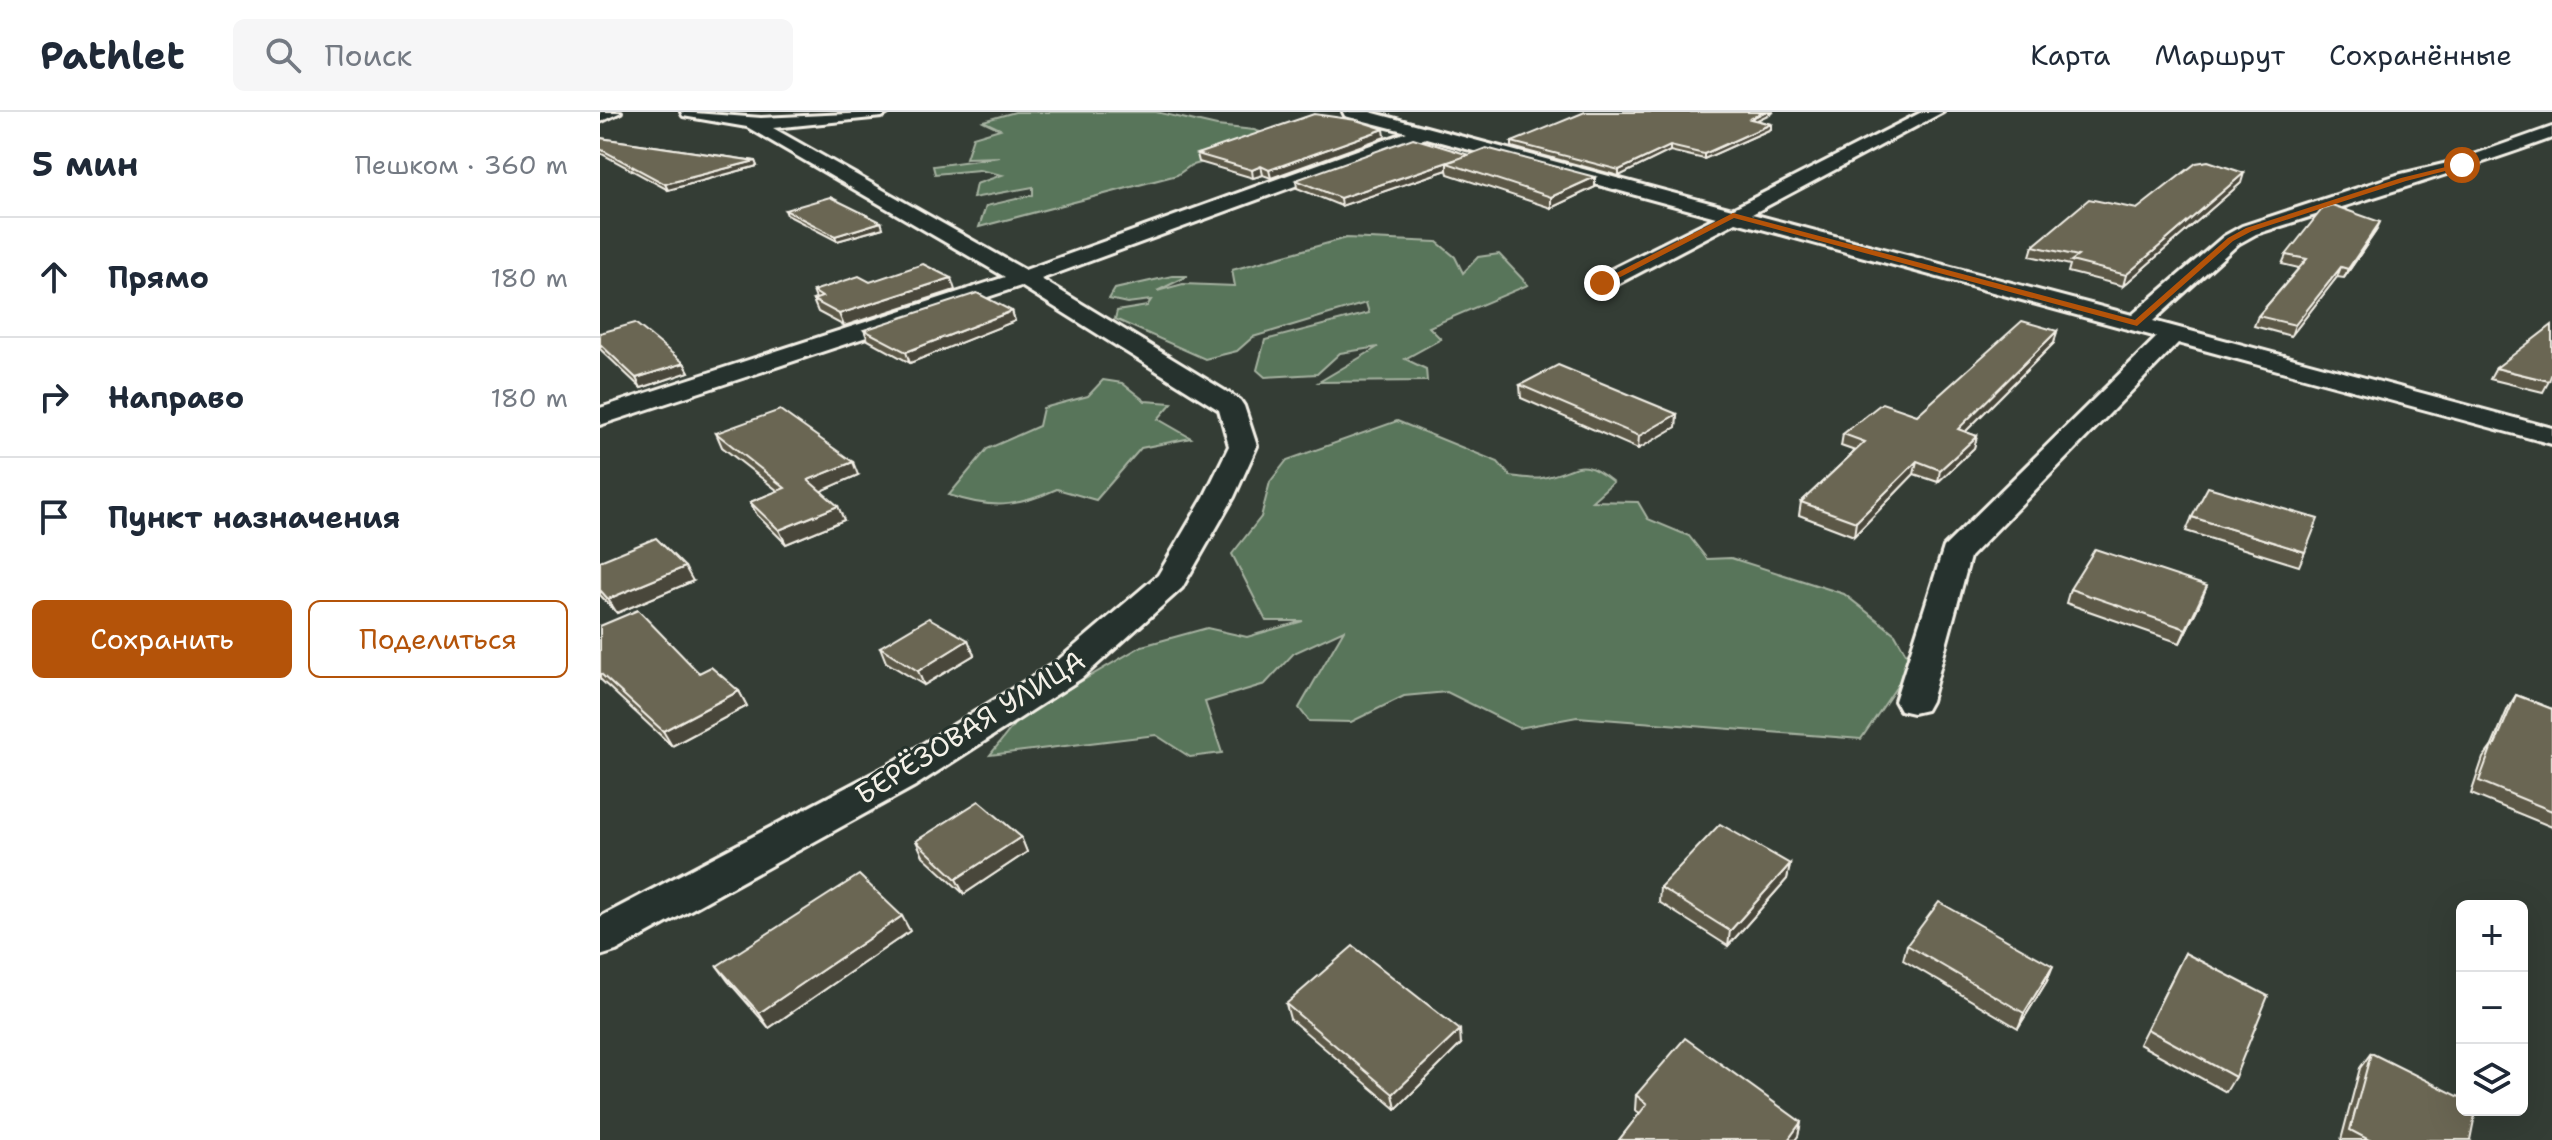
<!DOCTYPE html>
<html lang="ru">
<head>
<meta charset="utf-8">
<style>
  :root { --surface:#fff; --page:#f6f6f7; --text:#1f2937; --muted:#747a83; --line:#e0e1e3; --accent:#b45309 }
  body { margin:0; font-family:"Shantell Sans",sans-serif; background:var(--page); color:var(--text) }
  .controls { position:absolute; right:24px; bottom:24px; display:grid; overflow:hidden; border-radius:12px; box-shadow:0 8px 32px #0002 }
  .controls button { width:72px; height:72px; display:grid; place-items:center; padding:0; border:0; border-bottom:2px solid var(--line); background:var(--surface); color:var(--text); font:40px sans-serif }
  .stop { position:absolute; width:24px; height:24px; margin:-18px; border:6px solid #b45309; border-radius:50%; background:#fff }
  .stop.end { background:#b45309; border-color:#fff; box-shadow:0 2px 8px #0008 }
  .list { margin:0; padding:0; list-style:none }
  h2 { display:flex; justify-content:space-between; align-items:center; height:104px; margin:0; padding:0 32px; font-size:34px }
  h2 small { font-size:26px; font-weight:400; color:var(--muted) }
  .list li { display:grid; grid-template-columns:52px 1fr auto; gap:24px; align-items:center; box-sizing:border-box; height:120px; padding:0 32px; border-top:2px solid var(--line) }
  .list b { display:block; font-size:30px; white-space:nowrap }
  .list em { font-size:26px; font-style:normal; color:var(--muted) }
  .actions { display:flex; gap:16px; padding:24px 32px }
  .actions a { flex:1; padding:18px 0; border:2px solid var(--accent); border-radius:12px; text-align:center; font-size:28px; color:var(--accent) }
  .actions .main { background:var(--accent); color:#fff }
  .icon { flex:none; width:44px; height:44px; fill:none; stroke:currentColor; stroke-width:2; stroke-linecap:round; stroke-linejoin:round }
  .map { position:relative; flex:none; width:1952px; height:1028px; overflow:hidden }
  header { display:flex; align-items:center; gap:48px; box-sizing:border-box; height:112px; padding:0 40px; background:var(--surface); border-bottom:2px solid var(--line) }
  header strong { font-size:38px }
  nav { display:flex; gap:44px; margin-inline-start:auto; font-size:28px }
  .search { width:560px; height:72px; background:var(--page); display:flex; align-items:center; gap:20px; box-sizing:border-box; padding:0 28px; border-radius:12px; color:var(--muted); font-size:30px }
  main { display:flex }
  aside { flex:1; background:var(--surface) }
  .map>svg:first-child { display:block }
  .green { fill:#58745a; stroke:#a6b2a1; stroke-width:2 }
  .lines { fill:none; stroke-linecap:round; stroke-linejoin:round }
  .minor-casing { stroke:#f4f1e8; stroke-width:6 }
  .minor { fill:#26332d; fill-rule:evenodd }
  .wall { fill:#5b5847; stroke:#f4f1e8; stroke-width:2 }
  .shaded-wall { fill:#4a473a; stroke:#f4f1e8; stroke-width:2 }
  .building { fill:#6a6653; stroke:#f4f1e8; stroke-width:2 }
  .route { fill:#b45309 }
  .labels { text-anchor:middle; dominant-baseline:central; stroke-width:6; stroke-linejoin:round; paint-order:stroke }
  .street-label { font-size:28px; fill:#f4f1e8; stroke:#26332d }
</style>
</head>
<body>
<header>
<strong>Pathlet</strong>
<div class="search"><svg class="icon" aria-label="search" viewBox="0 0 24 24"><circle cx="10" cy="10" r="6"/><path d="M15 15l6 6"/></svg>Поиск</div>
<nav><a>Карта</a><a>Маршрут</a><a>Сохранённые</a></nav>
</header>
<main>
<aside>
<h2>5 мин<small>Пешком · 360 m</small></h2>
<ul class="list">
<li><svg class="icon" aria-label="ahead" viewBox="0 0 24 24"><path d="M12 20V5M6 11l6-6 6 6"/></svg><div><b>Прямо</b></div><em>180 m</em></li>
<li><svg class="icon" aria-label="right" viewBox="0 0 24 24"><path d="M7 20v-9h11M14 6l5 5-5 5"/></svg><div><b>Направо</b></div><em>180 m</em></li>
<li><svg class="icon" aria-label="arrive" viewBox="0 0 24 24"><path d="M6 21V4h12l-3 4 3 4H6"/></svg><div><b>Пункт назначения</b></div></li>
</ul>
<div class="actions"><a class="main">Сохранить</a><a>Поделиться</a></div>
</aside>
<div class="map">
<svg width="1952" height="1028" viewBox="0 0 1952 1028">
  <rect width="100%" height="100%" fill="#343d35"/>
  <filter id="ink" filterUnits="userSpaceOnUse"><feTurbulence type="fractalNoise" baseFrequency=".0125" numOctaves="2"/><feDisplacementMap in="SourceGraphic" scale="16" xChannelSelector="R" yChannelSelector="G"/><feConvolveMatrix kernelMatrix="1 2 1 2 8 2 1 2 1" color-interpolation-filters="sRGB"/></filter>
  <g filter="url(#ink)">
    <g class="green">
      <path d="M415 0H556L617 14 654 18 681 27 590 54 577 63 379 115 386 94 433 83V75L373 86 376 72 402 63 379 58 335 62 333 54 400 45 366 46 373 25 400 17 383 9Z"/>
      <path d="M746 126 837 130 855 145 863 161 878 145 899 142 928 173 829 215 841 227 805 247 826 257 827 269 719 270 778 235 740 241 717 262 665 265 657 258 665 228 769 201 766 191 653 225 637 239 605 247 515 207 517 199 547 194 551 188 527 191 509 187 515 177 572 164H588L557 179 583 172 635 174 632 158Z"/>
      <path d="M503 268 522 271 545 289 572 291 558 307 591 326 541 336 496 388 457 377C416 396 391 397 349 383L387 337 439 314 443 296 488 284Z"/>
      <path d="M797 309 898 350 910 364C920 365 933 368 942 366 979 359 978 342 1013 370L992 389 1038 390 1048 407 1089 424 1107 447 1131 446 1244 482 1295 522 1312 552 1261 627 977 605 919 616 847 580 804 584 751 610 709 609 699 596 744 518 694 541 665 572 605 590 622 641 590 645 556 623 390 643 420 605 542 534 607 516 647 525 703 509H666L632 442 661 405 670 370 687 348Z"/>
    </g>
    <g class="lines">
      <defs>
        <g id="minor">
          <path d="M0 0H21L0 10Z"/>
          <path d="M81 0 161 6 290 0 282 5 173 16 425 158 807 20 745 4 743 0H770L1132 97 1322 0H1343L1152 102 1532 203 1624 124 1642 114 1797 63 1856 49 1952 15V26C1855 62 1755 90 1656 122L1638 132 1553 209 1952 316V332L1578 231 1370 445 1331 589 1326 598 1313 601 1300 598 1295 589 1344 435 1557 225 1136 110 1010 176H994L991 171 994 166 1116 105 826 26 441 167 640 288 644 294 657 334 634 385 582 476 482 566 315 674 16 839 0 844V805L287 654 456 550 558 463 604 385 629 334 619 298 421 174 0 313V296L405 165 147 15 83 4Z"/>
        </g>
      </defs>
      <use href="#minor" class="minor-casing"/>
      <use href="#minor" class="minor"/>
    </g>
    <g class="wall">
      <path d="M1156 8 1171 12V17L1104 47 1070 39 1019 64 912 35V30Z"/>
      <path d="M785 25 671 66 663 63 653 66 599 50 597 42Z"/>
      <path d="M0 26 155 49 157 54 68 78 0 41Z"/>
      <path d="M868 43 995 75 951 96 848 62 847 58 741 94 697 76 696 68Z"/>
      <path d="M1641 71 1523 174 1468 160 1470 153 1430 144 1433 134 1537 97Z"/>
      <path d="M185 98 281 110 283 116 237 129 187 103Z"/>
      <path d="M1776 119 1744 166 1737 165 1691 224 1654 214 1658 204 1699 156 1682 152 1686 143Z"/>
      <path d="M270 170 355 178 244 214 218 200 213 188 216 187 213 179Z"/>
      <path d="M412 199 415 209 310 251 268 228 264 218Z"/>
      <path d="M1457 219 1454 231 1365 320 1377 324 1374 336 1338 370 1314 362 1254 424 1199 403 1201 390 1255 339 1241 334 1243 322 1317 303Z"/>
      <path d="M0 221 84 251 89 260 41 276 0 237Z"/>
      <path d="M1896 256 1949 269 1943 280 1890 267Z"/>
      <path d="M920 273 1077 302 1076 315 1038 337 921 286Z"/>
      <path d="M116 321 258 363 221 379 244 408 186 432 157 403 150 390 178 379 122 335Z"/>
      <path d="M1592 405 1705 440 1699 454 1586 419Z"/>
      <path d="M0 449 93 469 17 501 0 483Z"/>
      <path d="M1470 477 1601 489 1580 531 1466 491Z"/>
      <path d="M0 514 139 579 147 594 72 634 0 567Z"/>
      <path d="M368 528 374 543 324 573 286 550 280 535Z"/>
      <path d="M1916 583 1952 597V715L1871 682 1883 646 1892 634 1908 596Z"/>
      <path d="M421 725 427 740 364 782 323 744 316 729Z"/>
      <path d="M1190 752 1187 767 1128 834 1059 790 1060 775Z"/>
      <path d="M310 819 169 916 128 869 117 854Z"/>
      <path d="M1307 833 1447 869 1418 916 1303 848Z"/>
      <path d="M1585 841 1635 965 1626 980 1539 932Z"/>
      <path d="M686 892 861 932 796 997 690 907Z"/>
      <path d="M1771 941 1870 1028H1741L1760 956Z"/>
      <path d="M1036 983 1201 1010 1198 1024 1195 1028H1019L1040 1001 1035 998Z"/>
    </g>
    <g class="shaded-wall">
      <path d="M1164 0H1174L1149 12 1150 7Z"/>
      <path d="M1171 12V17L1104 47V42Z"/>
      <path d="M784 17 785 25 671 66 669 58Z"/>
      <path d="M1070 34V39L1019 64V58Z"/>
      <path d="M869 43 847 51V58L741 94 740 86Z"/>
      <path d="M155 49 157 54 68 78 65 72Z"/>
      <path d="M661 54 663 63 653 66 652 58Z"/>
      <path d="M1644 61 1641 71 1523 174 1526 163Z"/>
      <path d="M995 65V75L951 96V85Z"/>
      <path d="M281 110 283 116 237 129 235 124Z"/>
      <path d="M1780 110 1776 119 1744 166 1748 157Z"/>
      <path d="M1741 155 1737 165 1691 224 1695 213Z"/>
      <path d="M351 166 355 178 244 214 239 202Z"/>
      <path d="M412 199 415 209 310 251 306 240Z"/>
      <path d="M1457 219 1454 231 1355 330 1358 317Z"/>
      <path d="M84 251 89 260 41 276 36 266Z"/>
      <path d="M1077 302 1076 315 1038 337 1039 324Z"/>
      <path d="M1377 324 1374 336 1338 370 1340 358Z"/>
      <path d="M1317 349 1314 362 1254 424 1256 410Z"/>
      <path d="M253 350 258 363 215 382 208 368Z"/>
      <path d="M238 394 244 408 186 432 179 418Z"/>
      <path d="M85 455 93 469 17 501 8 487Z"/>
      <path d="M1607 474 1601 489 1580 531 1586 517Z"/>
      <path d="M368 528 374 543 324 573 318 559Z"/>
      <path d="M139 579 147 594 72 634 63 619Z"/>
      <path d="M421 725 427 740 364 782 356 767Z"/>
      <path d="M1190 752 1187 767 1128 834 1130 819Z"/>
      <path d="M302 804 310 819 169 916 159 901Z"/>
      <path d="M1453 854 1447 869 1418 916 1424 901Z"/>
      <path d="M860 918 861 932 796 997 793 982Z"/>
      <path d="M1201 1010 1198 1024 1195 1028H1188Z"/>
    </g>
    <g class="building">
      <path d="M985 0H1164L1150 7 1171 12 1104 42 1070 34 1019 58 912 30Z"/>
      <path d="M714 2 756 8 784 17 669 58 661 54 652 58 597 42Z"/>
      <path d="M0 26 155 49 65 72 0 37Z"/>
      <path d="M813 26 869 43 740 86 696 68Z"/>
      <path d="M886 36 995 65 951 85 847 51Z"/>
      <path d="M1608 49 1644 61 1526 163 1471 149 1478 144 1433 134 1489 87 1537 97 1596 51Z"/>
      <path d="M230 85 281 110 235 124 185 98Z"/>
      <path d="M1732 93 1780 110 1748 157 1741 155 1695 213 1658 204 1707 147 1686 143 1723 96Z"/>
      <path d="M323 152 351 166 239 202 213 188 222 185 213 179 259 164 270 170Z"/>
      <path d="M377 181 412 199 306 240 264 218Z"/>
      <path d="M1422 209 1457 219 1358 317 1377 324 1340 358 1317 349 1256 410 1201 390 1265 330 1243 322 1282 291 1317 303Z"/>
      <path d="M35 211 84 251 36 266 0 232V221Z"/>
      <path d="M1952 213V261L1949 269 1896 256Z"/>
      <path d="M958 253 1077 302 1039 324 920 273Z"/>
      <path d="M180 298 253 350 208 368 238 394 179 418 150 390 185 376 116 321Z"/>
      <path d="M1608 375 1718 407 1705 440 1592 405Z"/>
      <path d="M56 426 85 455 8 487 0 478V449Z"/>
      <path d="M1495 437 1607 474 1586 517 1470 477Z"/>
      <path d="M38 498 99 561 111 555 139 579 63 619 0 561V514Z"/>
      <path d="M329 506 368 528 318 559 280 535Z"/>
      <path d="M1916 583 1952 597V699L1879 669 1892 634 1894 635Z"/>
      <path d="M379 689 421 725 356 767 316 729Z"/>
      <path d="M1120 712 1190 752 1130 819 1060 775Z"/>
      <path d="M259 763 302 804 159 901 117 854Z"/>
      <path d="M1339 790 1453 854 1424 901 1307 833Z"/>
      <path d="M753 834 860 918 793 982 686 892Z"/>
      <path d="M1585 841 1668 884 1635 965 1547 917Z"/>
      <path d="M1085 926 1201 1010 1188 1028H1019L1047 992 1036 983Z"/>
      <path d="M1771 941 1862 986V998H1876L1870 1028H1769L1750 1018Z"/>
    </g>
  </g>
  <path class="route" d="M1862 51 1865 54 1806 69 1652 119 1633 129 1537 214 1134 106 1005 173 997 171 1133 101 1535 208 1628 126 1646 116 1801 66Z"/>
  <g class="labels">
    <g class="street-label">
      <text transform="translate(370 615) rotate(-32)">БЕРЁЗОВАЯ УЛИЦА</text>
    </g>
  </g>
</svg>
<div class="controls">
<button>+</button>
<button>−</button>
<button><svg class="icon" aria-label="layers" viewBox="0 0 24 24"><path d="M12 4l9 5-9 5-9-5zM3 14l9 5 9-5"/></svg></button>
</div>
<div class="stop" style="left:1862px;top:53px"></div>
<div class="stop end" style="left:1002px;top:171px"></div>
</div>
</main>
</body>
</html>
